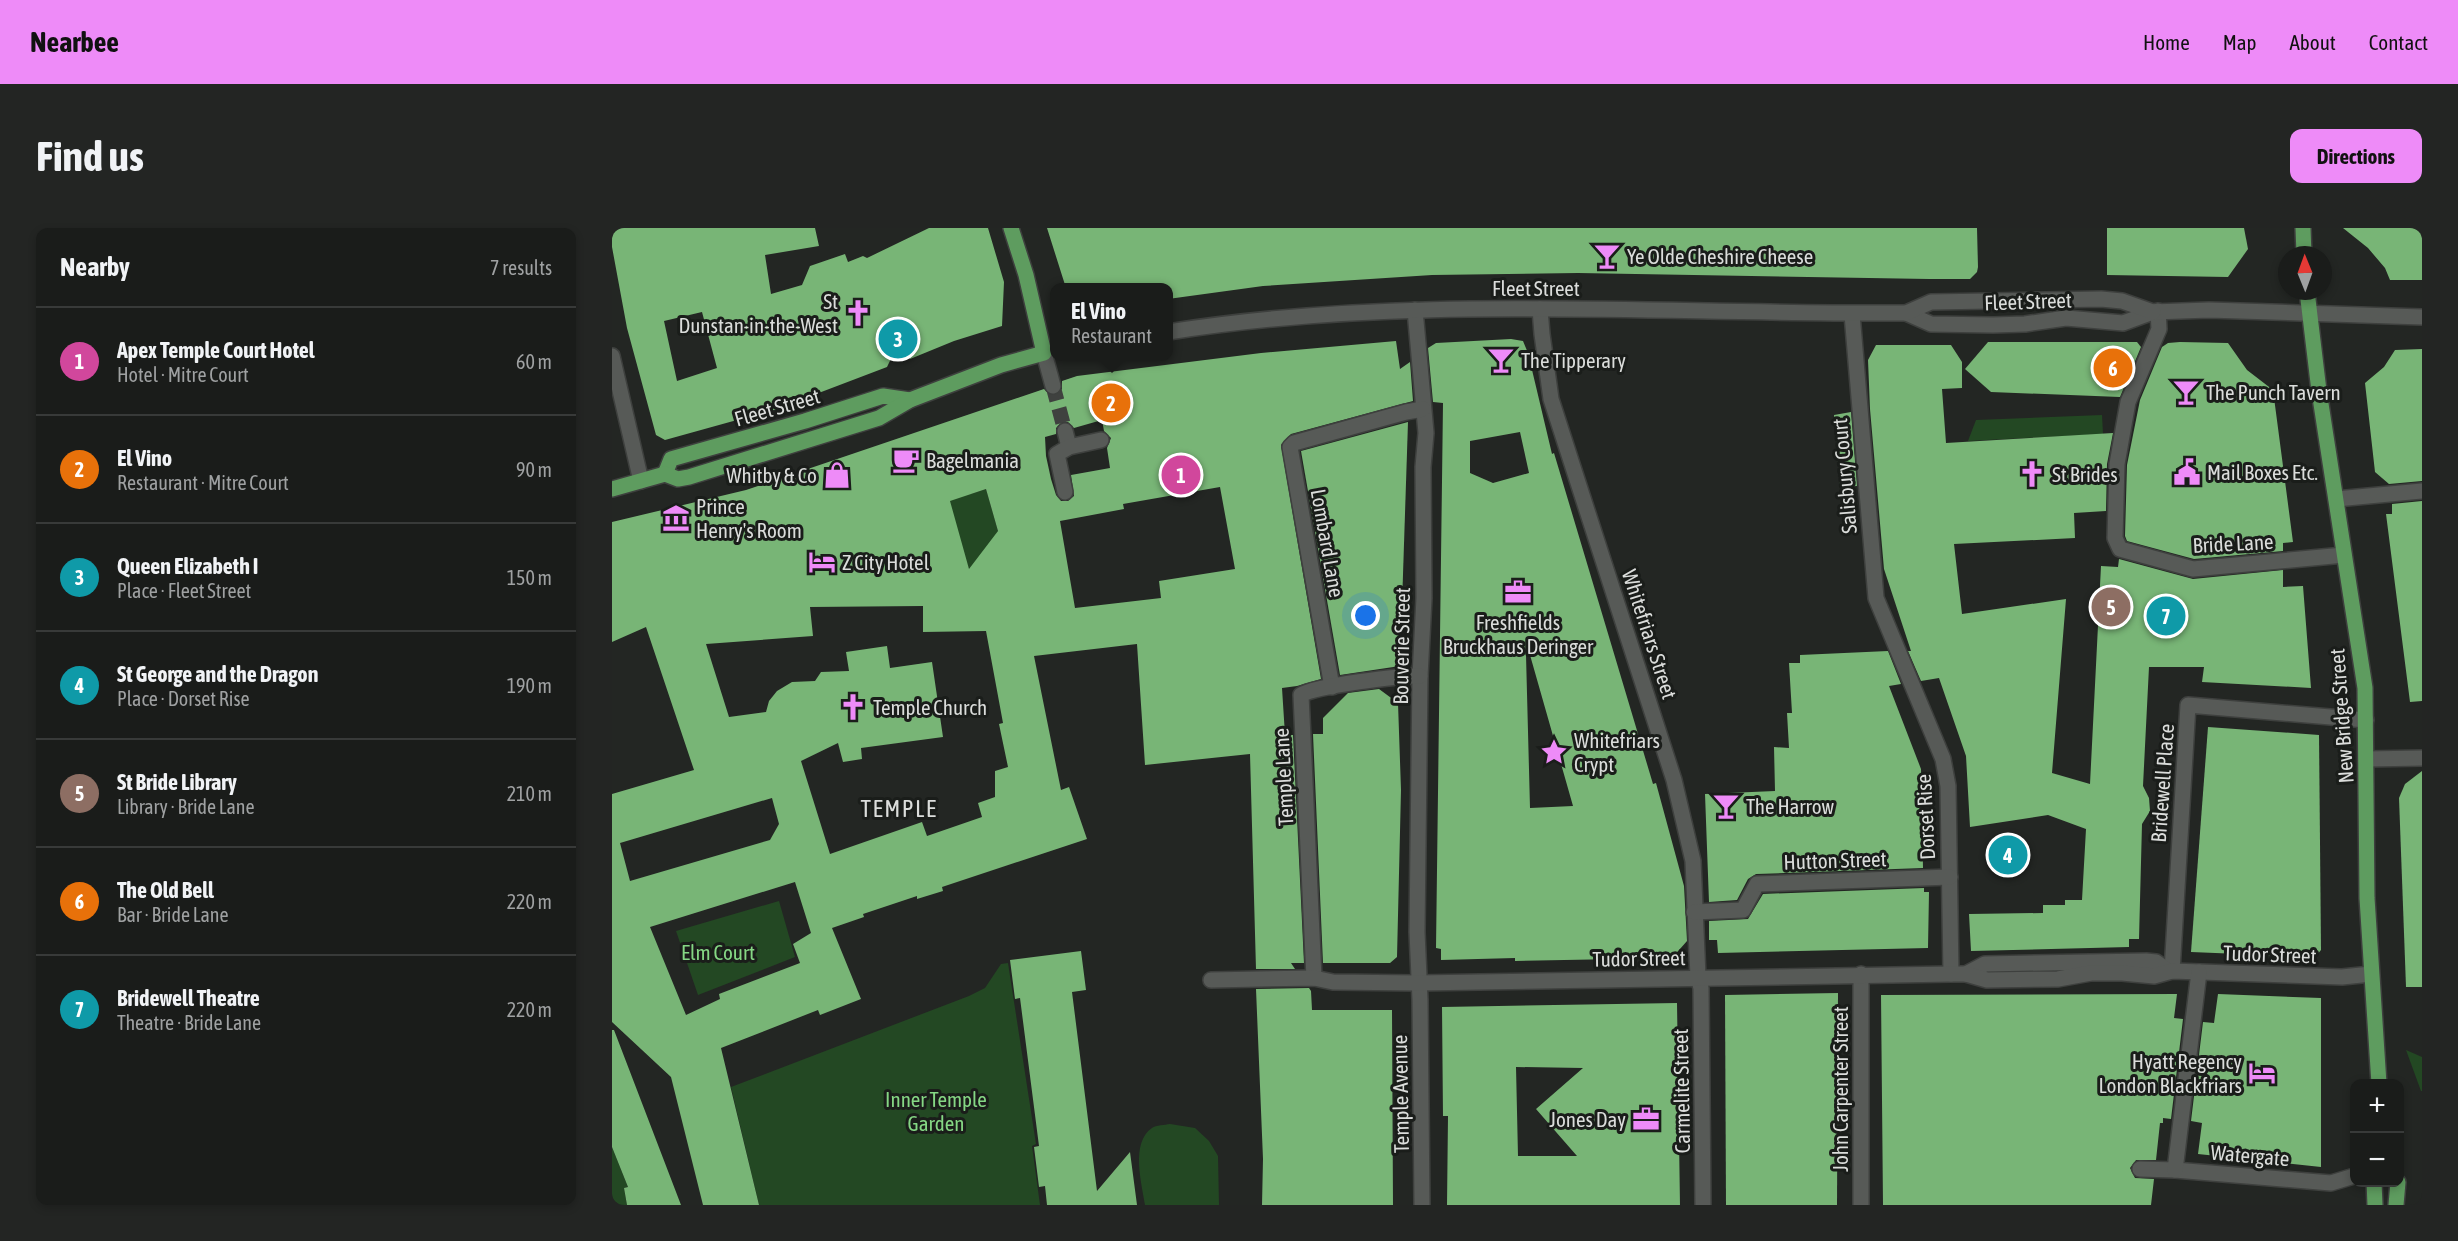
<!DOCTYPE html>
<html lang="en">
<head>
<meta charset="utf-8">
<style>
  :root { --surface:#1a1c1a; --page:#232523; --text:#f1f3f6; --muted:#9fa1a2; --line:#383a39; --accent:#ee8bf8 }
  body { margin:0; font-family:"Asap Condensed",sans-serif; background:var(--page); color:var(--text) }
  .controls { position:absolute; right:18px; bottom:18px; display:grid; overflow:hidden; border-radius:12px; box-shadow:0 3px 9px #0003 }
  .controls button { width:54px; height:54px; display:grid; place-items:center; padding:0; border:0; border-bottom:2px solid var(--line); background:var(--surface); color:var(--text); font:30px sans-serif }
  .compass { position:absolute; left:1666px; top:18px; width:54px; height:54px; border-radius:50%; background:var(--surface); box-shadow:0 3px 9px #0003; rotate:359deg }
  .you { position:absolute; left:754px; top:388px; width:21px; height:21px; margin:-15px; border:4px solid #fff; border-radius:50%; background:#1a73e8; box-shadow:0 0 0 9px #1a73e833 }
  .badge { display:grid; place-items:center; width:39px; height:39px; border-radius:50%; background:var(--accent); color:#fff; font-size:20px; font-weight:700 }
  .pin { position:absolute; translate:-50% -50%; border:3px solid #fff; box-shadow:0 2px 6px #0006 }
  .popup { position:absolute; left:438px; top:55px; width:123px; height:78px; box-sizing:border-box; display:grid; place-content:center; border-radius:12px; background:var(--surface); filter:drop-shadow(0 2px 4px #0005); font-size:20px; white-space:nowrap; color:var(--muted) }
  .popup b { font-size:22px; color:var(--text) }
  .popup::after { content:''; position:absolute; left:50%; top:100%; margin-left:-12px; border:12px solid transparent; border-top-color:var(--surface) }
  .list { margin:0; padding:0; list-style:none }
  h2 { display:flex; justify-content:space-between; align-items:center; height:78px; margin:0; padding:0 24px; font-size:26px }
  h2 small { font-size:20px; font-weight:400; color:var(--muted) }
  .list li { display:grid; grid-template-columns:39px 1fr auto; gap:18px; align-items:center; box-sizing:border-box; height:108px; padding:0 24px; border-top:2px solid var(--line) }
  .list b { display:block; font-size:22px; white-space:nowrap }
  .list p { margin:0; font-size:20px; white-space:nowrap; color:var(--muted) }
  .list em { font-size:20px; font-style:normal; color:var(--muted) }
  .map { position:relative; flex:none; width:1810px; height:977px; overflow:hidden; border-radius:12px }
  header { display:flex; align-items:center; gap:36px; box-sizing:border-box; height:84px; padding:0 30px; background:var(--accent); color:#111 }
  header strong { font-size:28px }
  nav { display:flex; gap:33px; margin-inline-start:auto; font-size:21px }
  .intro { display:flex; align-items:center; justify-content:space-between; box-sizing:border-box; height:144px; padding:0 36px }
  h1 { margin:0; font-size:42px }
  .button { padding:15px 27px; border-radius:12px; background:var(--accent); color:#111; font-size:21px; font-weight:700 }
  main { display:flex; gap:36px; padding:0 36px }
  aside { flex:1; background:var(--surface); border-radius:12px; box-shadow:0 3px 9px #0003 }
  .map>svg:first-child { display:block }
  .green { fill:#234823 }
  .building { fill:#78b576; fill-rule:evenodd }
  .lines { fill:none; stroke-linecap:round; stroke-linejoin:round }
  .street-tunnel { stroke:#3f413f; stroke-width:15; stroke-dasharray:15 8; stroke-linecap:butt }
  .street-casing { stroke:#3e403e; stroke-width:18 }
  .secondary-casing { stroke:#3e403e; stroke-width:18 }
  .primary-casing { stroke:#3e403e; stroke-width:18 }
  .street { stroke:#575a57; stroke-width:15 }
  .secondary { stroke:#575a57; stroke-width:15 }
  .primary { stroke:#5e9c5f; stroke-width:15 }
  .labels { text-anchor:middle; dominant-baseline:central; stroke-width:6; stroke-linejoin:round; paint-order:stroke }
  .poi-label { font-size:21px; fill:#dbdddb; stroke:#1a1d1a; text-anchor:start }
  .street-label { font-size:21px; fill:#dbdddb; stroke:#1a1d1a }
  .park-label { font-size:21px; fill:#85d784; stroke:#1a1d1a }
  .quarter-label { font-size:24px; letter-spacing:1.5px; fill:#dbdddb; stroke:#1a1d1a }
</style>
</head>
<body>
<header>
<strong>Nearbee</strong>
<nav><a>Home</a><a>Map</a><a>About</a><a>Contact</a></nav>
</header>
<div class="intro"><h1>Find us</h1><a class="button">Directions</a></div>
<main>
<aside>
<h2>Nearby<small>7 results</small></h2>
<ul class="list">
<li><span class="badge" style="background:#d1479c">1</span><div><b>Apex Temple Court Hotel</b><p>Hotel · Mitre Court</p></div><em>60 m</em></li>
<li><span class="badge" style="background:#e8710a">2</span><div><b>El Vino</b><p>Restaurant · Mitre Court</p></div><em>90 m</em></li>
<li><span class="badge" style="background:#0f9aa8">3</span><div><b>Queen Elizabeth I</b><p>Place · Fleet Street</p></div><em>150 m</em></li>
<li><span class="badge" style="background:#0f9aa8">4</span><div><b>St George and the Dragon</b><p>Place · Dorset Rise</p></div><em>190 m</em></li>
<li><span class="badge" style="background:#8d6e63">5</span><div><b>St Bride Library</b><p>Library · Bride Lane</p></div><em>210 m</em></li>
<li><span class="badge" style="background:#e8710a">6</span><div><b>The Old Bell</b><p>Bar · Bride Lane</p></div><em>220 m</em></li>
<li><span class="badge" style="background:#0f9aa8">7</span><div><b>Bridewell Theatre</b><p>Theatre · Bride Lane</p></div><em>220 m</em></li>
</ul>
</aside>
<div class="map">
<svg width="1810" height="977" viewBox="0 0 1810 977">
  <rect width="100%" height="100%" fill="#232623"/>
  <g class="green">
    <path d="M1490 187 1491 206 1356 213 1364 192Z"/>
    <path d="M374 261 386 303 359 348 333 267 350 262 359 266Z"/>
    <path d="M167 673 183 729 86 767 64 703Z"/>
    <path d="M396 735 424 916 420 918 428 977H147L119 859 357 768 373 760 389 736Z"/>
    <path d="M1794 822 1810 829V863H1809Z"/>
    <path d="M558 896 583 900 597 913 606 928 607 977H533C530 956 518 915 540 900 544 897 553 897 558 896Z"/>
    <path d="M0 919 16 959 12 960 15 977H0Z"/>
  </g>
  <g class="building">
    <path d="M0 0H203L207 18 153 27 159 66 190 57 198 38 233 26 236 34 251 28 255 30 317 0H376L392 54 390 98 342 113 298 131 289 110 275 139 183 174V176L53 212 44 207 15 100 0 19ZM90 84 105 140 65 153 52 93Z"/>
    <path d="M435 0H1365L1366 39 1365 44 1358 51H1317L966 45 820 47 651 58 556 71V60H454Z"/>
    <path d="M1495 0H1632L1636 21 1616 49 1495 47Z"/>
    <path d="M1731 0H1810V52H1778L1773 40 1756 20Z"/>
    <path d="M899 111 911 113 916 125 940 226 942 225 1041 556 1044 555 1072 658 1075 713 1060 730 903 733V730L829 732V721L824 720 831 175 821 174 816 120 824 115ZM908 204 917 245 881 255 858 245V213ZM914 427H918L961 578 918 580Z"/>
    <path d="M784 113 788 141 798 134 801 173 679 206 669 217 709 451 685 458 670 460 673 507H681L692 735H679L683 741H644L638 526 533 537 525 416 422 428 449 562 457 559 475 611 330 659 331 663 305 671V668L251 686 252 689 220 700 249 771 208 787 206 782 109 820 147 977H91L59 849 0 794V566L82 542 34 399 0 414V294L134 262 432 161 438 167H444L450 161V153L465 148 649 125ZM490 192 492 203 499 210 495 220 498 240 459 247 462 268 456 273H449L444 267 439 251 434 228 433 209 444 206V200L450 194H456L462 200ZM608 259 623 341 547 353 549 370 463 380 448 293 512 281 511 276ZM374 261 386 303 357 341 338 273ZM311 378V404L374 403 391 495 387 496 396 539 383 543V569L366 575 370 589 315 608 310 594 218 626 189 533 226 515 231 534 250 531 249 520 331 509 320 434 278 440 275 418 234 424 237 443 209 444 203 453 180 454 165 463 157 473 154 484 117 489 94 416 201 408 198 379ZM160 570 167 596 158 612 18 653 8 615ZM183 654 199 705 181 716 188 735 107 766 108 771 74 787 38 699Z"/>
    <path d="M1376 114H1525L1529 119 1508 169 1379 164 1353 141Z"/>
    <path d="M1568 114 1616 115 1635 142 1661 162 1681 314 1671 315V323L1582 331 1515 313 1513 308 1515 237 1528 172 1550 119 1556 115Z"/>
    <path d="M1264 117H1339L1350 134V160L1330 161 1334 215 1501 205 1495 236 1494 283 1462 285 1463 310 1342 316 1350 386 1454 371 1440 545 1478 556 1489 338 1506 339 1507 331 1581 351 1671 342V359L1691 358 1699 460 1590 454 1592 439H1537L1531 558 1537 570 1538 583 1530 596 1527 711H1517V719L1359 723 1357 686 1431 685V677H1453V672H1470L1474 601 1436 587 1358 599 1354 528 1327 450 1309 453 1296 423H1299L1272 341 1258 181 1256 132Z"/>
    <path d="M1810 121V253L1777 256 1763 244 1753 155 1772 139 1783 122Z"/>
    <path d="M1239 184 1245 258 1228 259 1222 187Z"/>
    <path d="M796 194 788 438 728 447 689 223Z"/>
    <path d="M1810 273V473L1798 474 1774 286H1780V276Z"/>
    <path d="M1276 423 1289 456 1277 458 1309 541 1311 640 1144 646 1136 651 1125 672 1097 674 1093 566 1163 563 1162 519 1177 520 1175 485H1180L1177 435H1188V427Z"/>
    <path d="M767 461 786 475 789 562 785 729 778 735H711L701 506H711V490L736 465Z"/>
    <path d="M1596 499 1707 507 1709 722 1703 729 1579 724Z"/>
    <path d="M1810 543V759H1794L1787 570 1793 556Z"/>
    <path d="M1312 660V664H1317L1316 720 1106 725 1105 712H1097V693L1136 691 1151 666Z"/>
    <path d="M469 723 474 762 460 764 485 963 518 924 525 977H435L433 958 427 959 422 919 427 918 408 770 403 771 398 732Z"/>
    <path d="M697 760 699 763 700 782H780L781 977H650L651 931 644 761Z"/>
    <path d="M1226 765 1225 977H1114L1113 767Z"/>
    <path d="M1565 766 1562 790 1571 791 1559 891 1551 890V895H1548L1544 932H1524L1518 940 1523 950 1542 951 1539 977H1271L1269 767Z"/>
    <path d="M1606 766 1709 770V939L1586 926 1590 895 1579 893 1591 794 1602 795Z"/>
    <path d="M1065 775 1068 977H835L836 888H831L830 779ZM904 839 971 840 924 881 965 928H906Z"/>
    <path d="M0 802H2L69 977H15L12 960 16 959 0 919Z"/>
  </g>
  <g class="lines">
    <path class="street-tunnel" d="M441 158 453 203"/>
    <defs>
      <g id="street">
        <path d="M928 81 930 106 939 171 1062 552 1081 633 1086 749 1089 760 1091 977"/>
        <path d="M803 82 814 205 811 239 812 370 808 448 805 704 808 772 810 977"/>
        <path d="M1546 83 1547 101 1516 174 1505 236 1503 310 1508 321 1581 341 1732 327"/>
        <path d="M1240 86 1264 370 1331 531 1336 558 1339 746"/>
        <path d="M432 125 441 158"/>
        <path d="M453 203 457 219"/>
        <path d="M453 264 445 226 457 219 489 212"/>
        <path d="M1724 271 1810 263"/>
        <path d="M720 459 678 219 682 215 794 184 811 181"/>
        <path d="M1755 531 1810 530"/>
        <path d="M1082 684 1131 682 1145 656 1338 649"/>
        <path d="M1560 743 1576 477 1754 492"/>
        <path d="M1249 746V977"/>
        <path d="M1354 746 1373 736 1534 733 1544 734 1556 743"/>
        <path d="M702 750 689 467C702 458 791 447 808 448"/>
        <path d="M599 752 702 750 721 754 806 755 1339 746H1354L1375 752 1446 751 1479 745H1510L1542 748 1560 743 1730 749 1759 746"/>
        <path d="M1528 941 1563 942 1719 955 1742 948"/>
        <path d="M1563 942 1587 744"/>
      </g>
      <g id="secondary">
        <path d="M1294 85 1319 96 1381 97 1413 96 1454 90 1511 95 1541 84 1597 82 1810 89"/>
        <path d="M556 104C800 65 1048 87 1294 85L1319 74 1489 71 1510 73 1541 84"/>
        <path d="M0 128 29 253"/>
      </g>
      <g id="primary">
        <path d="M1691 0 1692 27"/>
        <path d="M1695 63 1707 163 1753 460 1755 670 1767 856"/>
        <path d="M53 246 59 231 193 193 271 168 298 172"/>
        <path d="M0 261 53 246 66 251 77 249 267 190 298 172 389 137 432 125 414 47 399 0"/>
        <path d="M1762 954 1763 977"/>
        <path d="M1784 977 1786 954"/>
      </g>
    </defs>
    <use href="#street" class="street-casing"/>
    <use href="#secondary" class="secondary-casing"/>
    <use href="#primary" class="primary-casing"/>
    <use href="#street" class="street"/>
    <use href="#secondary" class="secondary"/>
    <use href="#primary" class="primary"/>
  </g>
  <defs>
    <symbol id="bar-bare" viewBox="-9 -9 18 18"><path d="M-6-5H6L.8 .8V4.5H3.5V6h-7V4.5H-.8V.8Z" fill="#ee8bf8" stroke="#1a1d1a" stroke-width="2.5" paint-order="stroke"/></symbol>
    <symbol id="church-bare" viewBox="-9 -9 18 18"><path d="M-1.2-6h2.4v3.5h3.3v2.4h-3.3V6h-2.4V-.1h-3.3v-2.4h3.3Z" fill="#ee8bf8" stroke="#1a1d1a" stroke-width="2.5" paint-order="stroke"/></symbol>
    <symbol id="cafe-bare" viewBox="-9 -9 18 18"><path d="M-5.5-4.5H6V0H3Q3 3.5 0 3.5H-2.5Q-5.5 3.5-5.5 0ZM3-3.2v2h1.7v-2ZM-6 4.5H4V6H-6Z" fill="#ee8bf8" stroke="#1a1d1a" stroke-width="2.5" paint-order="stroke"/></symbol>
    <symbol id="civic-bare" viewBox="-9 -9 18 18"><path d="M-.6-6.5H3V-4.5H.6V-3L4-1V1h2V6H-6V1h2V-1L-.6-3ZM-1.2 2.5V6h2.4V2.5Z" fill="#ee8bf8" stroke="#1a1d1a" stroke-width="2.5" paint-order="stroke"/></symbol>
    <symbol id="shop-bare" viewBox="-9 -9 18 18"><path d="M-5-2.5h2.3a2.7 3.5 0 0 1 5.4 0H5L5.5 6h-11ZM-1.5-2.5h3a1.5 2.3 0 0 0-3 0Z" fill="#ee8bf8" stroke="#1a1d1a" stroke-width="2.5" paint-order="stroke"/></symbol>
    <symbol id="museum-bare" viewBox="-9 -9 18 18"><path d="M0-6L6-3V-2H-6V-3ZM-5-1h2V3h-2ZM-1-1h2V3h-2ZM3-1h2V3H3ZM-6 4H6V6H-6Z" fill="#ee8bf8" stroke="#1a1d1a" stroke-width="2.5" paint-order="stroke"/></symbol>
    <symbol id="hotel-bare" viewBox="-9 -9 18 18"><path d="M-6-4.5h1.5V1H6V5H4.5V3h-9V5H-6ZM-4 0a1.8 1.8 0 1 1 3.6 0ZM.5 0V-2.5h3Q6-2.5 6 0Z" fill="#ee8bf8" stroke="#1a1d1a" stroke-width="2.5" paint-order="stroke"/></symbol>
    <symbol id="office-bare" viewBox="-9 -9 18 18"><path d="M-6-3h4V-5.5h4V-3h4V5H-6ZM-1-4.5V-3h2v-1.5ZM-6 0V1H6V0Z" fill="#ee8bf8" stroke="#1a1d1a" stroke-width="2.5" paint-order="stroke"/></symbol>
    <symbol id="sight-bare" viewBox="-9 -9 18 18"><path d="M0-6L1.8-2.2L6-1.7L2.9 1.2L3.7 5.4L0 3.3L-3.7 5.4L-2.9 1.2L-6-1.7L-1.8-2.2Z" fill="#ee8bf8" stroke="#1a1d1a" stroke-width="2.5" paint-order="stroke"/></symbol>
  </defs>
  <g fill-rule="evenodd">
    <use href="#bar-bare" x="976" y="9" width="38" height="38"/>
    <use href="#church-bare" x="227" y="66" width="38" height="38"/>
    <use href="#bar-bare" x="870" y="113" width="38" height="38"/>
    <use href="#bar-bare" x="1555" y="145" width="38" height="38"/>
    <use href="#cafe-bare" x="275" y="213" width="38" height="38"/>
    <use href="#civic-bare" x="1556" y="225" width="38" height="38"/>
    <use href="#church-bare" x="1401" y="227" width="38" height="38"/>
    <use href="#shop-bare" x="206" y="228" width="38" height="38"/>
    <use href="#museum-bare" x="45" y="271" width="38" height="38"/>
    <use href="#hotel-bare" x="191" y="315" width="38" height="38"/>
    <use href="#office-bare" x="887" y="345" width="38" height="38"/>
    <use href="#church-bare" x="222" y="460" width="38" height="38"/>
    <use href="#sight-bare" x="923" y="505" width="38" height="38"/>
    <use href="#bar-bare" x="1095" y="559" width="38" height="38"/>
    <use href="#hotel-bare" x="1631" y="826" width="38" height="38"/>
    <use href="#office-bare" x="1015" y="872" width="38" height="38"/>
  </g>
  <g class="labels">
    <g class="poi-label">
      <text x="1015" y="28">Ye Olde Cheshire Cheese</text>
      <text x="226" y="73" text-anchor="end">St<tspan x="226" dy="24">Dunstan-in-the-West</tspan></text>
      <text x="909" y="132">The Tipperary</text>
      <text x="1594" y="164">The Punch Tavern</text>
      <text x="314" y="232">Bagelmania</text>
      <text x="1595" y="244">Mail Boxes Etc.</text>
      <text x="1440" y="246">St Brides</text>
      <text x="205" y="247" text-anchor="end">Whitby &amp; Co</text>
      <text x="84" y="278">Prince<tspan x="84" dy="24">Henry's Room</tspan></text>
      <text x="230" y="334">Z City Hotel</text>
      <text x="906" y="394" text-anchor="middle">Freshfields<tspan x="906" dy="24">Bruckhaus Deringer</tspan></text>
      <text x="261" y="479">Temple Church</text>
      <text x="962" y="512">Whitefriars<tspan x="962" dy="24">Crypt</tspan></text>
      <text x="1134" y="578">The Harrow</text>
      <text x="1630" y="833" text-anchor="end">Hyatt Regency<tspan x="1630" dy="24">London Blackfriars</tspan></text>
      <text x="1014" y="891" text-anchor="end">Jones Day</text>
    </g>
    <g class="street-label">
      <text x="924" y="60">Fleet Street</text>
      <text transform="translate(1416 73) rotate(-2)">Fleet Street</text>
      <text transform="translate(165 179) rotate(-16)">Fleet Street</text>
      <text transform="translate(1232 248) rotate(-95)">Salisbury Court</text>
      <text transform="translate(716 315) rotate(80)">Lombard Lane</text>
      <text transform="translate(1621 315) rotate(-3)">Bride Lane</text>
      <text transform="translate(1038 406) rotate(72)">Whitefriars Street</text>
      <text transform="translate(789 418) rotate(-89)">Bouverie Street</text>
      <text transform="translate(1729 488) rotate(-94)">New Bridge Street</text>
      <text transform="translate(671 549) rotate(-93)">Temple Lane</text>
      <text transform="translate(1550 555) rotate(-86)">Bridewell Place</text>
      <text transform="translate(1313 589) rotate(-93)">Dorset Rise</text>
      <text transform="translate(1223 632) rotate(-2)">Hutton Street</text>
      <text transform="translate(1658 726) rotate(2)">Tudor Street</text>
      <text transform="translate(1027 730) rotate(-1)">Tudor Street</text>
      <text transform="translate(1228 861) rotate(-90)">John Carpenter Street</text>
      <text transform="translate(1069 863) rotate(-91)">Carmelite Street</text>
      <text transform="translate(788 866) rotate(-91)">Temple Avenue</text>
      <text transform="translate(1638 927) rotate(5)">Watergate</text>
    </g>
    <g class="park-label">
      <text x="106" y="724">Elm Court</text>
      <text x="324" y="871">Inner Temple<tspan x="324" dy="24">Garden</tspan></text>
    </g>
    <g class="quarter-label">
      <text x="287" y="580">TEMPLE</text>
    </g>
  </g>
</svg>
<div class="controls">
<button>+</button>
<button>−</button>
</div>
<svg class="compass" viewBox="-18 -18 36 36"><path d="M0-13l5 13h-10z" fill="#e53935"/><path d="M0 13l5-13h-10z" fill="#9fa1a2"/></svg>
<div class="you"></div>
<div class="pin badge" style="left:569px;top:247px;background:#d1479c">1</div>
<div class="pin badge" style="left:499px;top:175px;background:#e8710a">2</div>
<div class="popup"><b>El Vino</b>Restaurant</div>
<div class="pin badge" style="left:286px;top:111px;background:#0f9aa8">3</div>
<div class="pin badge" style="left:1396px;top:627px;background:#0f9aa8">4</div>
<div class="pin badge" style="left:1499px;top:379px;background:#8d6e63">5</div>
<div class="pin badge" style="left:1501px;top:140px;background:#e8710a">6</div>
<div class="pin badge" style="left:1554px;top:388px;background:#0f9aa8">7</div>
</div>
</main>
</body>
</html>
